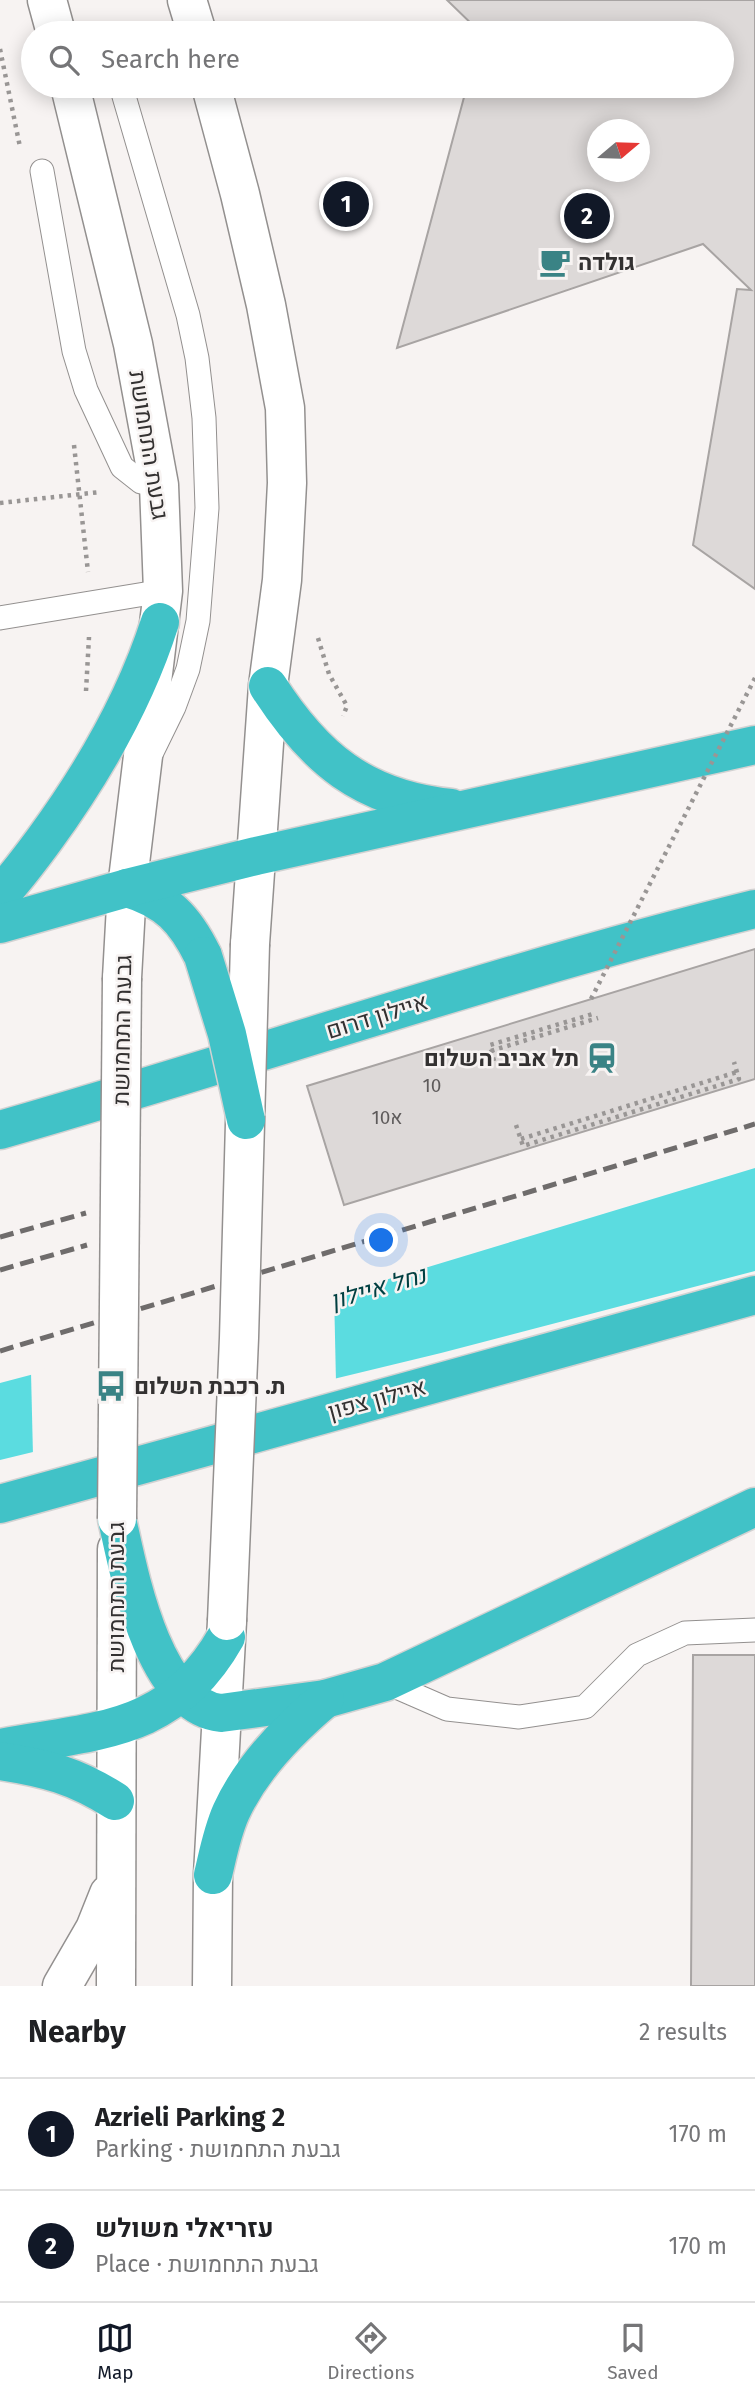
<!DOCTYPE html>
<html lang="en">
<head>
<meta charset="utf-8">
<style>
  :root { --surface:#fff; --page:#f6f6f6; --text:#202124; --muted:#757577; --line:#e0e0e0; --accent:#111827 }
  body { margin:0; font-family:"Fira Sans",Heebo,sans-serif; background:var(--page); color:var(--text) }
  .compass { position:absolute; left:587px; top:119px; width:63px; height:63px; border-radius:50%; background:var(--surface); box-shadow:0 4px 18px #0003; rotate:71deg }
  .you { position:absolute; left:382px; top:1241px; width:24px; height:24px; margin:-18px; border:5px solid #fff; border-radius:50%; background:#1a73e8; box-shadow:0 0 0 10px #1a73e833 }
  .badge { display:grid; place-items:center; width:46px; height:46px; border-radius:50%; background:var(--accent); color:#fff; font-size:23px; font-weight:700 }
  .pin { position:absolute; translate:-50% -50%; border:4px solid #fff; box-shadow:0 2px 7px #0006 }
  .list { margin:0; padding:0; list-style:none }
  h2 { display:flex; justify-content:space-between; align-items:center; height:91px; margin:0; padding:0 28px; font-size:30px }
  h2 small { font-size:23px; font-weight:400; color:var(--muted) }
  .list li { display:grid; grid-template-columns:46px 1fr auto; gap:21px; align-items:center; box-sizing:border-box; height:112px; padding:0 28px; border-top:2px solid var(--line) }
  .list b { display:block; font-size:26px; white-space:nowrap }
  .list p { margin:0; font-size:23px; white-space:nowrap; color:var(--muted) }
  .list em { font-size:23px; font-style:normal; color:var(--muted) }
  .icon { flex:none; width:38px; height:38px; fill:none; stroke:currentColor; stroke-width:2; stroke-linecap:round; stroke-linejoin:round }
  .map { position:relative; flex:none; width:755px; height:1986px; overflow:hidden }
  .search { position:absolute; background:var(--surface); box-shadow:0 4px 18px #0003; left:21px; right:21px; top:21px; height:77px; display:flex; align-items:center; gap:18px; box-sizing:border-box; padding:0 24px; border-radius:38px; color:var(--muted); font-size:26px }
  .sheet { height:315px; background:var(--surface) }
  nav { display:flex; justify-content:space-around; align-items:center; box-sizing:border-box; height:98px; border-top:2px solid var(--line); background:var(--surface); font-size:19px; color:var(--muted) }
  nav a { display:grid; justify-items:center; gap:4px }
  nav .on { color:var(--accent) }
  .map>svg:first-child { display:block }
  .water { fill:#5bdce0 }
  .pier { fill:#f7f3f2 }
  .building { fill:#ddd9d8; stroke:#a8a4a3; stroke-width:2; fill-rule:evenodd }
  .lines { fill:none; stroke-linecap:round; stroke-linejoin:round }
  .service-casing { stroke:#93908f; stroke-width:25 }
  .secondary-casing { stroke:#93908f; stroke-width:41 }
  .motorway-casing { stroke:#d2d2d2; stroke-width:41 }
  .path { stroke:#999695; stroke-width:4.5; stroke-dasharray:3.5 5; stroke-linecap:butt }
  .service { stroke:#fff; stroke-width:23 }
  .secondary { stroke:#fff; stroke-width:38 }
  .motorway { stroke:#41c2c7; stroke-width:38 }
  .rail { stroke:#6f6c6c; stroke-width:5; stroke-dasharray:14 7; stroke-linecap:butt }
  .secondary-bridge-casing { stroke:#93908f; stroke-width:41; stroke-linecap:butt }
  .motorway-bridge-casing { stroke:#d2d2d2; stroke-width:41; stroke-linecap:butt }
  .path-bridge { stroke:#999695; stroke-width:4.5; stroke-dasharray:3.5 5; stroke-linecap:butt }
  .secondary-bridge { stroke:#fff; stroke-width:38 }
  .motorway-bridge { stroke:#41c2c7; stroke-width:38 }
  .labels { text-anchor:middle; dominant-baseline:central; stroke-width:5; stroke-linejoin:round; paint-order:stroke }
  .number-label { font-size:19px; fill:#5e5b5b }
  .poi-label { font-size:23px; font-weight:bold; fill:#333131; stroke:#f7f3f2; text-anchor:start }
  .street-label { font-size:23px; fill:#333131; stroke:#f7f3f2 }
  .water-label { font-size:24px; font-style:italic; fill:#003f41; stroke:#f7f3f2 }
</style>
</head>
<body>
<div class="map">
<svg width="755" height="1986" viewBox="0 0 755 1986">
  <rect width="100%" height="100%" fill="#f7f3f2"/>
  <path class="water" d="M755 1168V1271L441 1353 0 1460V1383L349 1291Z"/>
  <path class="pier" d="M334 1291 336 1383 33 1456 31 1372Z"/>
  <g class="building">
    <path d="M447 0H755V589L693 545 737 289 751 290 703 244 397 348 467 86H722V33H481ZM598 130H640V172H598Z"/>
    <path d="M755 949V1079L344 1205 307 1086Z"/>
    <path d="M693 1655H755V1986H691Z"/>
  </g>
  <g class="lines">
    <defs>
      <g id="service">
        <path d="M121 86 188 315 197 358 204 418 207 508 198 621 188 669 174 707 152 752"/>
        <path d="M42 171 74 351 86 390 122 467 141 482 159 485"/>
        <path d="M0 618 163 591"/>
        <path d="M385 1682 447 1709 519 1717 585 1707 637 1655 685 1633 755 1630"/>
      </g>
      <g id="secondary">
        <path d="M47 0 56 33"/>
        <path d="M187 0 197 33"/>
        <path d="M70 86 133 344 159 485 163 591 127 888 122 978"/>
        <path d="M211 86 240 194 266 305 285 408 287 483 282 580 268 686 250 944"/>
        <path d="M62 1986 95 1929 109 1894"/>
        <path d="M116 1986 117 1549"/>
        <path d="M212 1986 213 1875 227 1621"/>
      </g>
      <g id="motorway">
        <path d="M268 686C314 758 363 799 451 808"/>
        <path d="M127 888C167 900 185 919 203 956"/>
        <path d="M0 895C16 878 30 859 44 840 93 773 135 701 160 622"/>
        <path d="M0 924 127 888 256 856 755 745"/>
        <path d="M0 1130C252 1058 500 972 755 909"/>
        <path d="M0 1504 755 1295"/>
        <path d="M117 1519C129 1573 153 1705 221 1713L325 1699 385 1682 755 1507"/>
        <path d="M0 1748C97 1730 172 1733 226 1637"/>
        <path d="M0 1761C46 1768 76 1776 115 1801"/>
        <path d="M213 1875C218 1854 222 1832 231 1812 251 1768 288 1730 325 1699"/>
      </g>
    </defs>
    <use href="#service" class="service-casing"/>
    <use href="#secondary" class="secondary-casing"/>
    <use href="#motorway" class="motorway-casing"/>
    <g class="path">
      <path d="M0 49 20 147"/>
      <path d="M74 445 88 572"/>
      <path d="M0 503 100 492"/>
      <path d="M318 638 329 674 347 706 343 716"/>
      <path d="M86 691 89 637"/>
      <path d="M491 1051 598 1018"/>
      <path d="M494 1061 490 1045 596 1013"/>
      <path d="M516 1125 523 1146 739 1079 734 1062"/>
      <path d="M521 1139 737 1072"/>
    </g>
    <use href="#service" class="service"/>
    <use href="#secondary" class="secondary"/>
    <use href="#motorway" class="motorway"/>
    <g class="rail">
      <path d="M0 1237 86 1213"/>
      <path d="M0 1270 87 1245"/>
      <path d="M0 1351 755 1124"/>
    </g>
    <defs>
      <g id="secondary-bridge">
        <path d="M117 1519 122 978"/>
        <path d="M227 1621 239 1338 250 944"/>
      </g>
      <path id="motorway-bridge" d="M203 956 227 1034 246 1120"/>
    </defs>
    <use href="#secondary-bridge" class="secondary-bridge-casing"/>
    <use href="#motorway-bridge" class="motorway-bridge-casing"/>
    <path class="path-bridge" d="M591 999 755 678"/>
    <use href="#secondary-bridge" class="secondary-bridge"/>
    <use href="#motorway-bridge" class="motorway-bridge"/>
  </g>
  <defs>
    <symbol id="cafe-bare" viewBox="-9 -9 18 18"><path d="M-5.5-4.5H6V0H3Q3 3.5 0 3.5H-2.5Q-5.5 3.5-5.5 0ZM3-3.2v2h1.7v-2ZM-6 4.5H4V6H-6Z" fill="#3a8385" stroke="#f7f3f2" stroke-width="2.5" paint-order="stroke"/></symbol>
    <symbol id="station-bare" viewBox="-9 -9 18 18"><path d="M-3-6H3Q5-6 5-4V2Q5 4 3 4L4.5 6H3L1.5 4h-3L-3 6H-4.5L-3 4Q-5 4-5 2V-4Q-5-6-3-6ZM-3.5-4v3h7v-3ZM-3.5 1v1.5H-2V1ZM2 1v1.5H3.5V1Z" fill="#3a8385" stroke="#f7f3f2" stroke-width="2.5" paint-order="stroke"/></symbol>
    <symbol id="bus-bare" viewBox="-9 -9 18 18"><path d="M-5-6H5V4H4V6H2V4H-2V6H-4V4H-5ZM-3.5-4V0h7V-4ZM-3.5 1.2v1.5H-2V1.2ZM2 1.2v1.5H3.5V1.2Z" fill="#3a8385" stroke="#f7f3f2" stroke-width="2.5" paint-order="stroke"/></symbol>
  </defs>
  <g fill-rule="evenodd">
    <use href="#cafe-bare" x="533" y="240" width="44" height="44"/>
    <use href="#station-bare" x="580" y="1036" width="44" height="44"/>
    <use href="#bus-bare" x="89" y="1364" width="44" height="44"/>
  </g>
  <g class="labels">
    <g class="number-label">
      <text x="432" y="1085">10</text>
      <text x="387" y="1117">10א</text>
    </g>
    <g class="poi-label">
      <text x="578" y="262">גולדה</text>
      <text x="579" y="1058" text-anchor="end">תל אביב השלום</text>
      <text x="134" y="1386">ת. רכבת השלום</text>
    </g>
    <g class="street-label">
      <text transform="translate(149 445) rotate(81)">גבעת התחמושת</text>
      <text transform="translate(377 1016) rotate(-17)">איילון דרום</text>
      <text transform="translate(122 1030) rotate(-89)">גבעת התחמושת</text>
      <text transform="translate(377 1399) rotate(-15)">איילון צפון</text>
      <text transform="translate(116 1597) rotate(-90)">גבעת התחמושת</text>
    </g>
    <g class="water-label">
      <text transform="translate(378 1288) rotate(-16)">נחל איילון</text>
    </g>
  </g>
</svg>
<svg class="compass" viewBox="-18 -18 36 36"><path d="M0-13l5 13h-10z" fill="#e53935"/><path d="M0 13l5-13h-10z" fill="#757577"/></svg>
<div class="you"></div>
<div class="pin badge" style="left:346px;top:204px">1</div>
<div class="pin badge" style="left:587px;top:216px">2</div>
<div class="search"><svg class="icon" aria-label="search" viewBox="0 0 24 24"><circle cx="10" cy="10" r="6"/><path d="M15 15l6 6"/></svg>Search here</div>
</div>
<section class="sheet">
<h2>Nearby<small>2 results</small></h2>
<ul class="list">
<li><span class="badge">1</span><div><b>Azrieli Parking 2</b><p>Parking · גבעת התחמושת</p></div><em>170 m</em></li>
<li><span class="badge">2</span><div><b>עזריאלי משולש</b><p>Place · גבעת התחמושת</p></div><em>170 m</em></li>
</ul>
</section>
<nav>
<a class="on"><svg class="icon" aria-label="map" viewBox="0 0 24 24"><path d="M3 6l6-2 6 2 6-2v14l-6 2-6-2-6 2zM9 4v14M15 6v14"/></svg>Map</a>
<a><svg class="icon" aria-label="directions" viewBox="0 0 24 24"><path d="M12 3l9 9-9 9-9-9zM9 14v-3h6M13 9l2 2-2 2"/></svg>Directions</a>
<a><svg class="icon" aria-label="saved" viewBox="0 0 24 24"><path d="M7 4h10v16l-5-4-5 4z"/></svg>Saved</a>
</nav>
</body>
</html>
